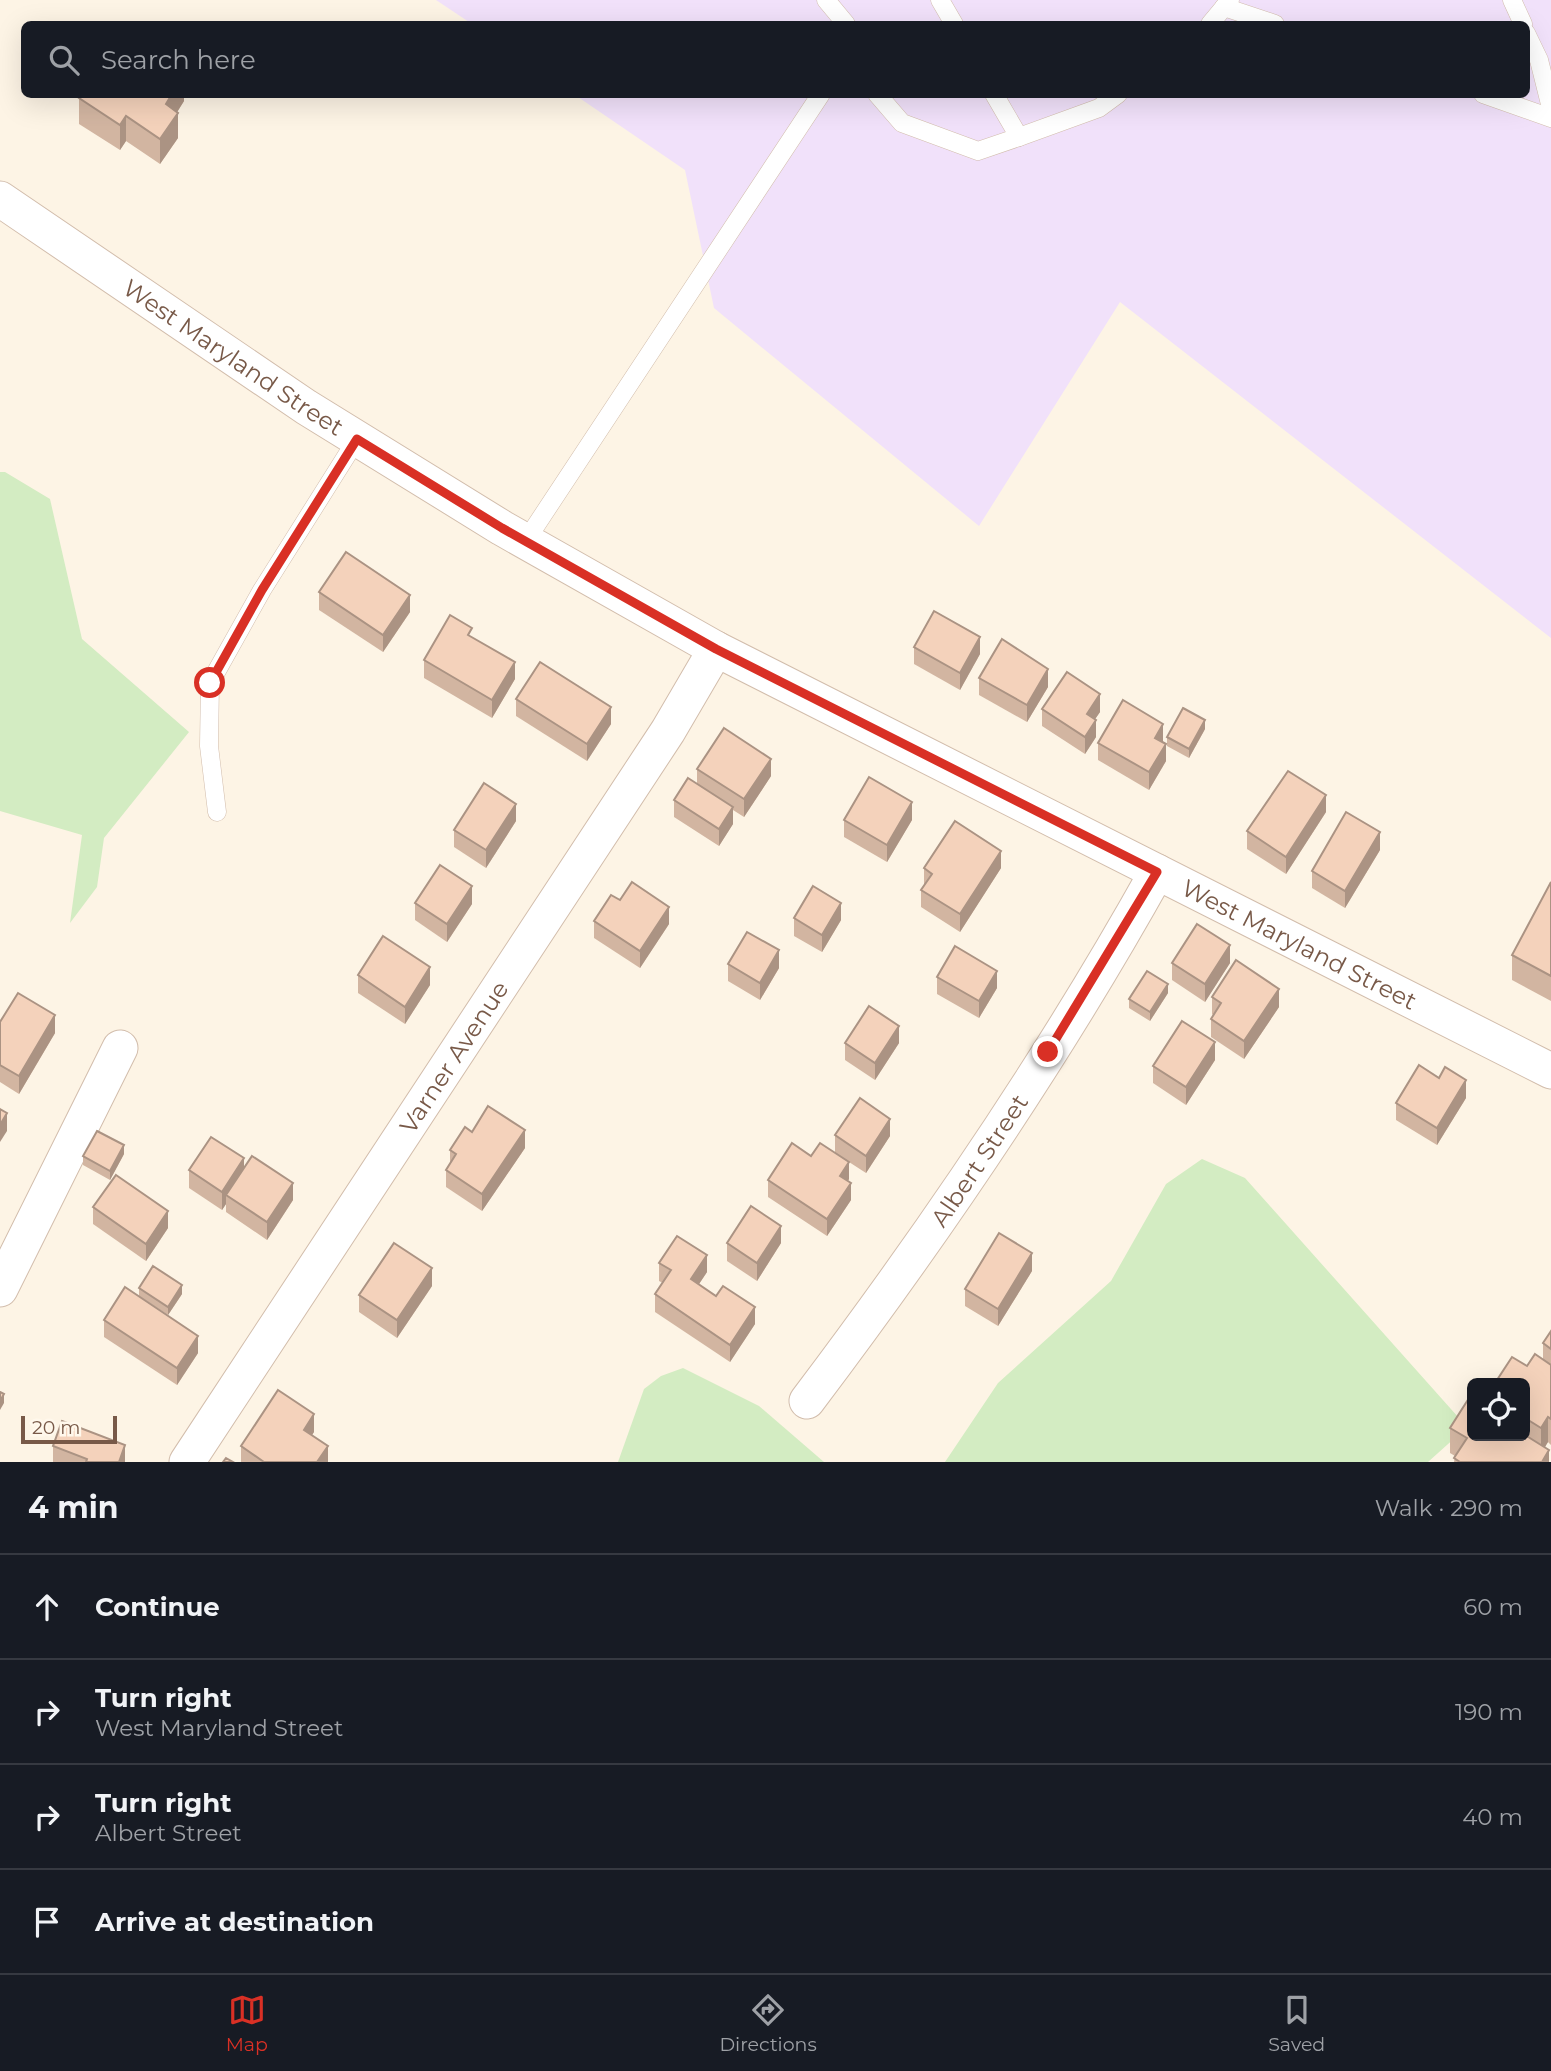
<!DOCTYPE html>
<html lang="en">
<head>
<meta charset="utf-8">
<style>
  :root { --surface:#171b24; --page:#20242c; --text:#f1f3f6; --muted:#9ea1a6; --line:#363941; --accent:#d93025 }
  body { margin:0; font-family:Montserrat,sans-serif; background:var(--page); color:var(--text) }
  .controls { position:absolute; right:21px; bottom:21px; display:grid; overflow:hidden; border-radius:10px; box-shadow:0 7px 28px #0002 }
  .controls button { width:63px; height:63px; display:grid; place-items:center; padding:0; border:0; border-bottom:2px solid var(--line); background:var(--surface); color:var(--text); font:35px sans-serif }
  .scale { position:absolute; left:21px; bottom:18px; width:96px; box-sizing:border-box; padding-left:7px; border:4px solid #785948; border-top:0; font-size:19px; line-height:24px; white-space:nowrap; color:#785948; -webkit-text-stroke:5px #fff8ec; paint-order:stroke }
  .stop { position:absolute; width:21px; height:21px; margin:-16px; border:5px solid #d93025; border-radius:50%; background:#fff }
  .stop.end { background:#d93025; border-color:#fff; box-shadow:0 2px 7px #0008 }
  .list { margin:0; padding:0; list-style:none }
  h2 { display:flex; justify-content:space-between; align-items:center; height:91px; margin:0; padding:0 28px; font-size:30px }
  h2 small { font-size:23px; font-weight:400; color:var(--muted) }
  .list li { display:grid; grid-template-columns:46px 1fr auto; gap:21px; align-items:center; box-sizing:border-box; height:105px; padding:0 28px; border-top:2px solid var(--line) }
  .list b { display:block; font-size:26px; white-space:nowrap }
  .list p { margin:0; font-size:23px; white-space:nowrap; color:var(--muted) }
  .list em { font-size:23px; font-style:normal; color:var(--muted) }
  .icon { flex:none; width:38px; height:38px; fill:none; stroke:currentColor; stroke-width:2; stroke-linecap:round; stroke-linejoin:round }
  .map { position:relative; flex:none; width:1551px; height:1462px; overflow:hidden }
  .search { position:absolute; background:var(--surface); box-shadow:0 7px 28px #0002; left:21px; right:21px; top:21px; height:77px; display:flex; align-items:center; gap:18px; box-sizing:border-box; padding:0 24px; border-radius:10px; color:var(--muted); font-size:26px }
  .sheet { height:511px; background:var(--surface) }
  nav { display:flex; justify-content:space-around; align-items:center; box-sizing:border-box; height:98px; border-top:2px solid var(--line); background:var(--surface); font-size:19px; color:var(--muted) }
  nav a { display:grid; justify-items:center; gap:4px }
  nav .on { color:var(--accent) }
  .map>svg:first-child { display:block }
  .education { fill:#f1e1fa }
  .green { fill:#d3ecc2 }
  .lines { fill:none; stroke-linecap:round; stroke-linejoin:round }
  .lane-casing { stroke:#d2bdac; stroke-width:19 }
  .street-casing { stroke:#d2bdac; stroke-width:37 }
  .lane { stroke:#fff; stroke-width:18 }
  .street { stroke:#fff; stroke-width:35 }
  .wall { fill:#d2b5a1 }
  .shaded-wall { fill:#ab9383 }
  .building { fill:#f4d2bb; stroke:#ab9383; stroke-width:2 }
  .route { stroke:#d93025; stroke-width:9 }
  .labels { text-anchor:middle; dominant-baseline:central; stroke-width:5; stroke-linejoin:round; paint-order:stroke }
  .street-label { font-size:24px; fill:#785948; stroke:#fff8ec }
</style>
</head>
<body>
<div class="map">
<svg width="1551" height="1462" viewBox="0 0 1551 1462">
  <rect width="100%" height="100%" fill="#fdf4e5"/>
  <path class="education" d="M436 0H1551V638L1120 302 979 526 714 308 685 170 575 95 1526 94V24H472Z"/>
  <g class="green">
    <path d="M0 472H5L50 499 82 639 189 732 104 838 97 887 70 923 82 835 0 811Z"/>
    <path d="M1202 1159 1245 1178 1467 1427 1428 1462H945L998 1383 1111 1281 1166 1184Z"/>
    <path d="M683 1368 759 1406 824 1462H618L644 1389 661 1376Z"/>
  </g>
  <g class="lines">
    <defs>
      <g id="lane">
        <path d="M826 0 846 24"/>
        <path d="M940 0 954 24"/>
        <path d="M1512 0 1523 24"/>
        <path d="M1224 7 1275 24"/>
        <path d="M1210 24 1230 0"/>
        <path d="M1526 33 1539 60 1551 108"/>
        <path d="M877 94 902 123 978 151 1019 137"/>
        <path d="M994 94 1019 137 1099 108 1118 94"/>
        <path d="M1483 94 1551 118"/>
        <path d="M525 542 821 94"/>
        <path d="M217 812 209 746 210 683 262 590 357 439"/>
      </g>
      <g id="street">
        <path id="s1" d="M0 199 306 407 502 528 716 649 1551 1071"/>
        <path d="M0 1289 120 1048"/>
        <path id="s2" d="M807 1401C934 1233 1054 1057 1157 872"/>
        <path id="s3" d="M187 1462 668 731 716 649"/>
      </g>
    </defs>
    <use href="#lane" class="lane-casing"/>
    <use href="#street" class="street-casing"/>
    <use href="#lane" class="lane"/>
    <use href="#street" class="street"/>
  </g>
  <g class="wall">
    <path d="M184 94V101L177 112 178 138 160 164 126 141 120 150 79 124V98Z"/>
    <path d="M319 592 410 612 383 652 319 610Z"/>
    <path d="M472 637 515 679 492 718 424 678V660Z"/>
    <path d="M914 647 980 654 960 690 914 664Z"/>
    <path d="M979 678 1048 687 1027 722 979 695Z"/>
    <path d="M516 699 611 724 587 761 516 716Z"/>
    <path d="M1042 709 1100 712 1095 719 1096 737 1085 754 1042 726Z"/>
    <path d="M1205 729 1189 758 1167 746V737Z"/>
    <path d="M1163 741 1166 761 1149 790 1098 760V743Z"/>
    <path d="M697 769 771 776 744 817 733 810V824L719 846 674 817V800L697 783Z"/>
    <path d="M1326 812 1286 874 1247 849V831Z"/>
    <path d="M844 820H912L887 862 844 837Z"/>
    <path d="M516 821 486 868 454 847V830Z"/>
    <path d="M1380 850 1345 908 1312 888V871Z"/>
    <path d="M924 868H1001L960 932 921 907V890L924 885Z"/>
    <path d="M1551 882V1001L1512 980V955Z"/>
    <path d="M620 900 669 924 640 968 594 938V921Z"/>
    <path d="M415 903 472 904 447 942 415 920Z"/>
    <path d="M794 918 841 920 822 952 794 936Z"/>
    <path d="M1172 963H1230L1205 1002 1172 980Z"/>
    <path d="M728 964 779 968 760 1000 728 981Z"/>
    <path d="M358 975 430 985 405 1024 358 993Z"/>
    <path d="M937 977 997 988 979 1018 937 994Z"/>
    <path d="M1168 993 1150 1021 1129 1008V999Z"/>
    <path d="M1212 997 1279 1007 1244 1059 1211 1037V1019L1213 1015 1212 1014Z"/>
    <path d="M0 1022 55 1033 19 1094 0 1082Z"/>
    <path d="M845 1043H899L875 1080 845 1060Z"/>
    <path d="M1215 1060 1186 1105 1153 1083V1066Z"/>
    <path d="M1466 1098 1437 1145 1396 1120V1103Z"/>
    <path d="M472 1132 525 1148 482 1211 446 1187V1170L450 1163V1150Z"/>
    <path d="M835 1135 890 1136 866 1173 849 1162V1179L848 1181 851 1200 827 1236 768 1197V1180L811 1156 835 1152Z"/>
    <path d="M124 1154 110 1180 83 1165V1156Z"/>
    <path d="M244 1167 293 1200 267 1240 226 1212V1204L222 1210 189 1188V1170Z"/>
    <path d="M93 1207 168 1228 146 1261 93 1224Z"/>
    <path d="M727 1243H781L757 1281 727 1261Z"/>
    <path d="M659 1263 707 1272 699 1284 755 1324 730 1362 655 1312V1294L663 1283 659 1281Z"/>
    <path d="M1032 1271 998 1326 965 1306V1289Z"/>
    <path d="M432 1286 397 1338 359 1312V1295Z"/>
    <path d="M139 1288 182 1294 168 1315 139 1296Z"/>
    <path d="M104 1320 198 1353 177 1385 104 1337Z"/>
    <path d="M1551 1331V1445L1548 1442 1544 1447 1549 1462H1454L1455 1456 1450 1453V1428L1525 1436V1383H1497V1380L1543 1359V1343Z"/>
    <path d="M314 1432 312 1435 328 1462H241V1446Z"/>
    <path d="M53 1446 125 1462H53Z"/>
  </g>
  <g class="shaded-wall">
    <path d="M172 94H184V101L166 130V104Z"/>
    <path d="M178 113V138L160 164V139Z"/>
    <path d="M126 116V141L120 150V125Z"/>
    <path d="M410 595V612L383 652V635Z"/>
    <path d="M980 637V654L960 690V673Z"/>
    <path d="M515 662V679L492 718V700Z"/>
    <path d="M1048 669V687L1027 722V705Z"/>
    <path d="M1100 694V712L1087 731V714Z"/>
    <path d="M611 707V724L587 761V744Z"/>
    <path d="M1096 720V737L1085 754V737Z"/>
    <path d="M1205 720V729L1189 758V749Z"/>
    <path d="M1163 724V741L1155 756V738Z"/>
    <path d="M1166 744V761L1149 790V772Z"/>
    <path d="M771 759V776L744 817V799Z"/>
    <path d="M1326 795V812L1286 874V857Z"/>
    <path d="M912 802V820L887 862V845Z"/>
    <path d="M516 804V821L486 868V850Z"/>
    <path d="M733 807V824L719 846V829Z"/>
    <path d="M1380 832V850L1345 908V891Z"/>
    <path d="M1001 851V868L960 932V914Z"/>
    <path d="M472 886V904L447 942V924Z"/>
    <path d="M841 903V920L822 952V935Z"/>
    <path d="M669 907V924L640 968V951Z"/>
    <path d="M1230 945V963L1205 1002V984Z"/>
    <path d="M779 950V968L760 1000V983Z"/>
    <path d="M430 967V985L405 1024V1007Z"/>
    <path d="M997 971V988L979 1018V1001Z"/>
    <path d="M1168 984V993L1150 1021V1012Z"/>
    <path d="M1279 989V1007L1244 1059V1041Z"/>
    <path d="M55 1015V1033L19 1094V1076Z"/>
    <path d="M899 1026V1043L875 1080V1063Z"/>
    <path d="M1215 1042V1060L1186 1105V1087Z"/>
    <path d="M1466 1080V1098L1437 1145V1128Z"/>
    <path d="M7 1113V1131L0 1142V1125Z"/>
    <path d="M890 1119V1136L866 1173V1156Z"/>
    <path d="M525 1130V1148L482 1211V1194Z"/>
    <path d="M124 1145V1154L110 1180V1171Z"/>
    <path d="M244 1158V1175L226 1195V1204L222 1210V1192Z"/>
    <path d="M849 1162V1179L840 1193V1176Z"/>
    <path d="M293 1183V1200L267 1240V1222Z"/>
    <path d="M851 1183V1200L827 1236V1219Z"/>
    <path d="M168 1211V1228L146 1261V1244Z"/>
    <path d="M781 1226V1243L757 1281V1263Z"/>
    <path d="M1032 1253V1271L998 1326V1309Z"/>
    <path d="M707 1255V1272L691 1296V1279Z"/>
    <path d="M432 1268V1286L397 1338V1320Z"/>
    <path d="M182 1285V1294L168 1315V1307Z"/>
    <path d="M755 1307V1324L730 1362V1345Z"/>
    <path d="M198 1336V1353L177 1385V1368Z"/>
    <path d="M4 1394V1403L0 1410V1401Z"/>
    <path d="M314 1414V1432L304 1447V1430Z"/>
    <path d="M1548 1417V1442L1541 1454V1428Z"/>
    <path d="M125 1445V1462H119Z"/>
    <path d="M328 1446V1462H317Z"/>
    <path d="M1549 1450V1462H1542Z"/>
  </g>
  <g class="building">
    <path d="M82 94H172L166 104 178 113 160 139 126 116 120 125 79 98Z"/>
    <path d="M346 552 410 595 383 635 319 592Z"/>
    <path d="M934 611 980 637 960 673 914 647Z"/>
    <path d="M450 615 472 628 468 635 515 662 492 700 424 660Z"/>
    <path d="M1002 639 1048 669 1027 705 979 678Z"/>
    <path d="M540 662 611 707 587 744 516 699Z"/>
    <path d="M1067 672 1100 694 1087 714 1096 720 1085 737 1042 709Z"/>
    <path d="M1123 700 1163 724 1155 738 1166 744 1149 772 1098 743Z"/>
    <path d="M1183 708 1205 720 1189 749 1167 737Z"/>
    <path d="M724 728 771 759 744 799 697 769Z"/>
    <path d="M1288 771 1326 795 1286 857 1247 831Z"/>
    <path d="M869 777 912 802 887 845 844 820Z"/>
    <path d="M688 778 733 807 719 829 674 800Z"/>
    <path d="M484 783 516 804 486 850 454 830Z"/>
    <path d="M1346 812 1380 832 1345 891 1312 871Z"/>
    <path d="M955 821 1001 851 960 914 921 890 932 874 924 868Z"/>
    <path d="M440 865 472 886 447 924 415 903Z"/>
    <path d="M632 882 669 907 640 951 594 921 611 895 620 900Z"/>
    <path d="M1551 882V976L1512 955Z"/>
    <path d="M813 886 841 903 822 935 794 918Z"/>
    <path d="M1197 924 1230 945 1205 984 1172 963Z"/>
    <path d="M747 932 779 950 760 983 728 964Z"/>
    <path d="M383 936 430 967 405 1007 358 975Z"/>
    <path d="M955 946 997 971 979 1001 937 977Z"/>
    <path d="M1236 960 1279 989 1244 1041 1211 1019 1221 1003 1212 997Z"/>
    <path d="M1147 971 1168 984 1150 1012 1129 999Z"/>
    <path d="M18 993 55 1015 19 1076 0 1065V1022Z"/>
    <path d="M869 1006 899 1026 875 1063 845 1043Z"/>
    <path d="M1182 1021 1215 1042 1186 1087 1153 1066Z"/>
    <path d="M1419 1065 1439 1078 1445 1067 1466 1080 1437 1128 1396 1103Z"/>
    <path d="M860 1098 890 1119 866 1156 835 1135Z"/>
    <path d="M488 1106 525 1130 482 1194 446 1170 456 1154 450 1150 465 1127 472 1132Z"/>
    <path d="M0 1109 7 1113 0 1125Z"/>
    <path d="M97 1131 124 1145 110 1171 83 1156Z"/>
    <path d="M211 1137 244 1158 222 1192 189 1170Z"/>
    <path d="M792 1143 811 1156 820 1143 849 1162 840 1176 851 1183 827 1219 768 1180Z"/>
    <path d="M252 1156 293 1183 267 1222 226 1195Z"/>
    <path d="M116 1175 168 1211 146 1244 93 1207Z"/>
    <path d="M751 1206 781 1226 757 1263 727 1243Z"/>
    <path d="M999 1233 1032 1253 998 1309 965 1289Z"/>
    <path d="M677 1236 707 1255 691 1279 716 1296 723 1286 755 1307 730 1345 655 1294 671 1270 659 1263Z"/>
    <path d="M394 1243 432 1268 397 1320 359 1295Z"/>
    <path d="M153 1266 182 1285 168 1307 139 1288Z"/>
    <path d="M125 1287 198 1336 177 1368 104 1320Z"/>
    <path d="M1551 1331V1349L1543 1343Z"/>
    <path d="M1535 1354 1551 1365V1419L1548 1417 1541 1428 1525 1418V1383H1502L1497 1380 1512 1357 1527 1366Z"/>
    <path d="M278 1390 314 1414 304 1430 328 1446 317 1462H264L241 1446Z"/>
    <path d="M0 1392 4 1394 0 1401Z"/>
    <path d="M1469 1398 1472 1401V1436H1525V1435L1549 1450 1542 1462H1460L1454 1458 1467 1438 1450 1428Z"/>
    <path d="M62 1421 125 1445 119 1462H86L87 1459 53 1446Z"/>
    <path d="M226 1458 233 1462H223Z"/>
  </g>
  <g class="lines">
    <path class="route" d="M210 683 262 590 357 439 502 528 716 649 1157 872 1048 1052"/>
  </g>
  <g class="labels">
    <g class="street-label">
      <text stroke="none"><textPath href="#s1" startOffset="282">West Maryland Street</textPath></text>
      <text stroke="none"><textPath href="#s1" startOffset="1500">West Maryland Street</textPath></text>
      <text stroke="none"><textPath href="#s3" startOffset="485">Varner Avenue</textPath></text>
      <text stroke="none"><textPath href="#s2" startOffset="296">Albert Street</textPath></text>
    </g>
  </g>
</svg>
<div class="controls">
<button><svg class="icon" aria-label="locate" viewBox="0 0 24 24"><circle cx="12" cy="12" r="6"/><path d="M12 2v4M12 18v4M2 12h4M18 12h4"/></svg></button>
</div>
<div class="scale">20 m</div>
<div class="stop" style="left:210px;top:683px"></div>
<div class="stop end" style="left:1048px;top:1052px"></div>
<div class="search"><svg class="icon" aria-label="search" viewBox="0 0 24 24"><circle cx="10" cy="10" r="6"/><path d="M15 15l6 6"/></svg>Search here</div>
</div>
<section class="sheet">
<h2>4 min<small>Walk · 290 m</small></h2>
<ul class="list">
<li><svg class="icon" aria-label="ahead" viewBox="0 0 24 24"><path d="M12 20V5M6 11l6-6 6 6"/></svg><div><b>Continue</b></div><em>60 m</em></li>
<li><svg class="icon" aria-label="right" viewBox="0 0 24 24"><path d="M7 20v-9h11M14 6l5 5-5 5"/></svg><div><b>Turn right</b><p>West Maryland Street</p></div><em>190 m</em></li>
<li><svg class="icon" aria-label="right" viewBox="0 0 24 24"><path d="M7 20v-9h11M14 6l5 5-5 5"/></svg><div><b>Turn right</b><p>Albert Street</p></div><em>40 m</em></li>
<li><svg class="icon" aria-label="arrive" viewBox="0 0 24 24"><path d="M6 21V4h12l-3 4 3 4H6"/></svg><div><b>Arrive at destination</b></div></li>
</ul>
</section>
<nav>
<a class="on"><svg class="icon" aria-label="map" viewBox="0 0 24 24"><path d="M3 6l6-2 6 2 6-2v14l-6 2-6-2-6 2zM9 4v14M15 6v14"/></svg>Map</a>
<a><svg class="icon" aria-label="directions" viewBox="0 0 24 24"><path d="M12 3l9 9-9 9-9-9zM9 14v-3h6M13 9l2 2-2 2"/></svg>Directions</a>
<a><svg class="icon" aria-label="saved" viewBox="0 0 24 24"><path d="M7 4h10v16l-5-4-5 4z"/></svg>Saved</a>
</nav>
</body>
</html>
